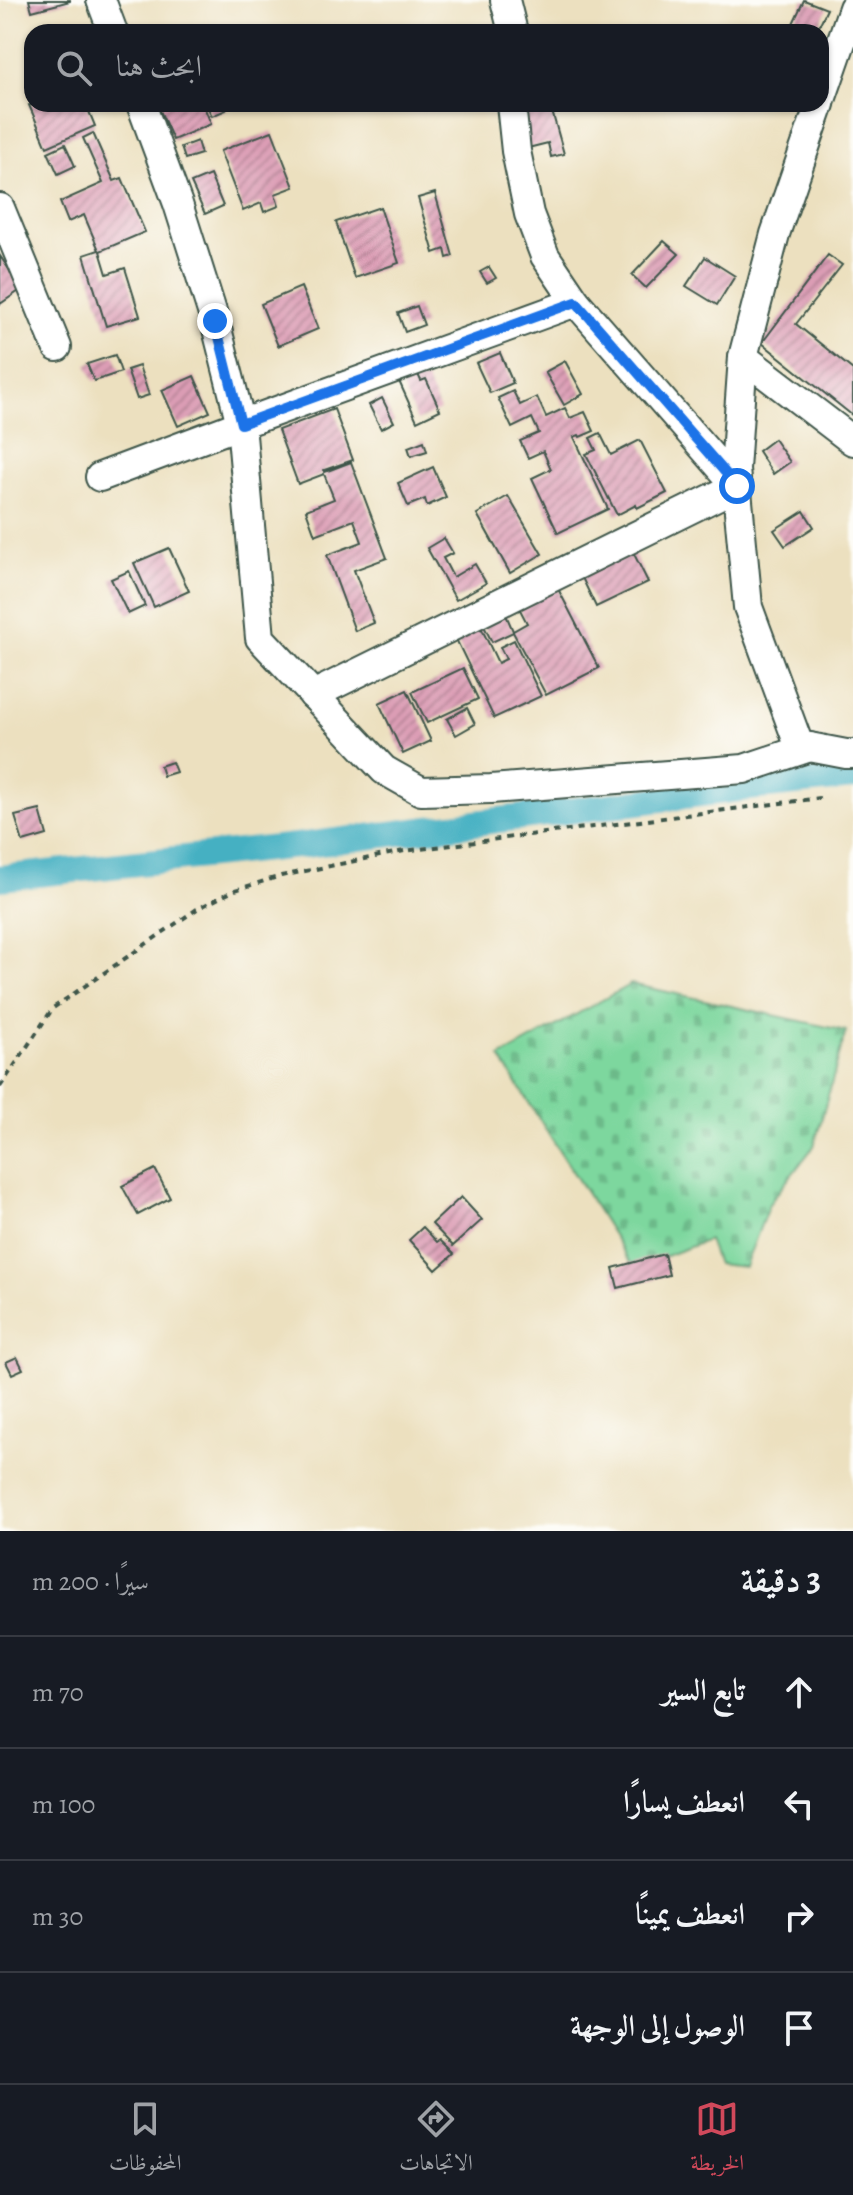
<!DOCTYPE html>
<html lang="ar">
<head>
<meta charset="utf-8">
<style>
  :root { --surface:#171b24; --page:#242831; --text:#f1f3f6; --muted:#9ea1a6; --line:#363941; --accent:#d1495b }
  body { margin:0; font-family:Alegreya,Amiri,serif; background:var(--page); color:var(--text); direction:rtl }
  .stop { position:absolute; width:24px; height:24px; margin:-18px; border:6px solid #1a73e8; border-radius:50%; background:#fff }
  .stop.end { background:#1a73e8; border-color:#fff; box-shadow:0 2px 8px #0008 }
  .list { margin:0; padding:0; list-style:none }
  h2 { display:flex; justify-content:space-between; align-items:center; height:104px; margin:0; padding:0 32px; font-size:34px }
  h2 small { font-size:26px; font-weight:400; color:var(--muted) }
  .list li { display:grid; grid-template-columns:52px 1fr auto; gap:24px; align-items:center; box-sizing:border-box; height:112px; padding:0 32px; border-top:2px solid var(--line) }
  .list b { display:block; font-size:30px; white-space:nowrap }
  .list em { font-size:26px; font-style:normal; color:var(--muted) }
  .icon { flex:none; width:44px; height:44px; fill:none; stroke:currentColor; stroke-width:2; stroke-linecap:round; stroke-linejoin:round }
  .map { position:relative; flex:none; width:853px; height:1531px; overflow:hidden; direction:ltr }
  .search { position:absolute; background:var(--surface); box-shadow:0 2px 6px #0004; left:24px; right:24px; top:24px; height:88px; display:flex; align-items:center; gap:20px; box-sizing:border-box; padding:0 28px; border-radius:24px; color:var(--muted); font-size:30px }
  .sheet { height:552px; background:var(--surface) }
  nav { display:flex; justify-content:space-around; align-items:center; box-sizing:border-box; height:112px; border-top:2px solid var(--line); background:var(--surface); font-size:22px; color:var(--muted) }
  nav a { display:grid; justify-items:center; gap:4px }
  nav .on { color:var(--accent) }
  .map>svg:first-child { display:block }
  .cemetery { fill:url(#cemetery-stones); stroke:#4e8a69; stroke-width:2 }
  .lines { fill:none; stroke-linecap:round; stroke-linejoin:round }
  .canal { stroke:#44b0c2; stroke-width:26 }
  .building { fill:url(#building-hatch) }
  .street-casing { stroke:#3e5549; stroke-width:32 }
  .path { stroke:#3e5549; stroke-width:4; stroke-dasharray:6 6; stroke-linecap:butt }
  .street { stroke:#fff; stroke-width:28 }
  .route { stroke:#1a73e8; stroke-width:10 }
</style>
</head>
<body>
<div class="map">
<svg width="853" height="1531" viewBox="0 0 853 1531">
  <defs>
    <pattern id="cemetery-stones" width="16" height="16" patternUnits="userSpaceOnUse" patternTransform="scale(2)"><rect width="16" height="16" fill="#7dd79e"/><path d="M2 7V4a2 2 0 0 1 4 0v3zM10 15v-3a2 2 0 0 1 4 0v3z" fill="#6cb989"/></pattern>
    <pattern id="building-hatch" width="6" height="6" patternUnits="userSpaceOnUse" patternTransform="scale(2)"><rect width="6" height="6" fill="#dc9db5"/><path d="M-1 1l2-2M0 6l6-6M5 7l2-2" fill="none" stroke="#b28194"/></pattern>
  </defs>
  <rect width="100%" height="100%" fill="#fdfcf7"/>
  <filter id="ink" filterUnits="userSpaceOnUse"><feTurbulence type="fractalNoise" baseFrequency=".0125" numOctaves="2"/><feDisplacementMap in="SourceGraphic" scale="16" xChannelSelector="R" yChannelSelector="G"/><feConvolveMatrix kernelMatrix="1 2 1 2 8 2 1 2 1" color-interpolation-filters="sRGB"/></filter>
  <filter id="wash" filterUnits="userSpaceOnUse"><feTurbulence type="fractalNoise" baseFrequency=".006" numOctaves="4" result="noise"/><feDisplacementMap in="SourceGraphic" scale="32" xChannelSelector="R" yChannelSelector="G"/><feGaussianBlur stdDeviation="1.8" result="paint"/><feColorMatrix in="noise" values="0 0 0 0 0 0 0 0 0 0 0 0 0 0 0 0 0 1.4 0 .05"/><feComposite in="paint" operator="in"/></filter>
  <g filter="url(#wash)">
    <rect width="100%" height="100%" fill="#ece0bf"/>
    <path class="cemetery" d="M631 984 846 1031 814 1146 769 1204 745 1267 717 1264 708 1240 634 1268 500 1057Z"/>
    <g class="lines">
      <path class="canal" d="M0 878 305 845 739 789 853 777"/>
    </g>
    <g id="blocks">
      <g class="building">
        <path d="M29 0H70V1L32 11Z"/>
        <path d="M804 0 827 9 816 32H789Z"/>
        <path d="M32 104H86L95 126 47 147 29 105Z"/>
        <path d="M157 104H203L211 124 173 140Z"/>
        <path d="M206 104H223L226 110 212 116Z"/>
        <path d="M530 104H550L564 154 551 157 548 143 524 149 514 109Z"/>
        <path d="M272 131 294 187 275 194 279 206 264 212 261 203 243 211 220 151Z"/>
        <path d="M93 133 114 181 122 178 145 232 100 251 107 274 125 268 140 316 106 326 84 255 99 250 84 215 68 222 60 202 103 183 83 138Z"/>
        <path d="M197 141 201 154 185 159 181 147Z"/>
        <path d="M65 144 75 166 58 174 48 152Z"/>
        <path d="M210 175 223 206 205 214 191 183Z"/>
        <path d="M435 193 453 256 447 258 445 249 434 253 418 198Z"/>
        <path d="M380 207 399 263 355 278 336 222Z"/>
        <path d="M664 241 679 254 646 288 632 275Z"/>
        <path d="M828 255 842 265 796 324 853 370V416L762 343Z"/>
        <path d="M0 256 22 289 0 304Z"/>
        <path d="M705 257 735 276 717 305 686 286Z"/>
        <path d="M489 267 496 278 487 283 480 272Z"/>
        <path d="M301 287 318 329 278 346 261 304Z"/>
        <path d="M417 306 424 325 405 332 398 313Z"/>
        <path d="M500 353 513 383 490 393 476 363Z"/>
        <path d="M115 355 121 372 94 381 87 364Z"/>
        <path d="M565 361 583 394 564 405 545 372Z"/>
        <path d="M139 366 149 395 137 399 127 370Z"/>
        <path d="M416 370 421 381 426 379 440 410 417 421 398 379Z"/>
        <path d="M194 376 210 412 178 426 162 390Z"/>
        <path d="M513 391 520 405 537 397 546 417 565 408 570 418 585 412 594 431 580 437 579 435 574 437 608 509 558 533 532 478 551 469 543 451 528 458 520 441 539 433 532 418 512 428 498 398Z"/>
        <path d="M382 398 394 422 381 429 369 405Z"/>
        <path d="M334 409 353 460 324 470 325 472 351 462 387 558 354 570 374 623 355 631 327 555 362 542 354 520 315 535 306 510 334 499 324 474 298 484 278 430Z"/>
        <path d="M600 433 611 455 640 440 667 493 637 508 636 505 617 515 586 454 596 450 590 438Z"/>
        <path d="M774 439 790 462 773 474 758 451Z"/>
        <path d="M424 441 427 451 411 456 408 447Z"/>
        <path d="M433 467 446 497 427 506 425 499 408 506 398 483Z"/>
        <path d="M508 496 542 554 510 573 477 514Z"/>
        <path d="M804 511 814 527 785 546 774 530Z"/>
        <path d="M444 538 453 553 443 558 453 577 475 564 486 583 456 600 427 548Z"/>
        <path d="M169 548 189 591 154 607 134 563Z"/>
        <path d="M631 548 648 582 596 607 575 563Z"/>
        <path d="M129 571 145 606 128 614 111 579Z"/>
        <path d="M554 581 599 668 546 695 513 632 492 642 481 620 504 610 513 631 527 623 516 602Z"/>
        <path d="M479 623 498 663 506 659 500 647 514 640 541 696 494 718 454 635Z"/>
        <path d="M463 668 478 699 427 723 412 692Z"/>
        <path d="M407 690 431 741 403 754 379 703Z"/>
        <path d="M467 708 475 724 456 735 447 719Z"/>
        <path d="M172 762 176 772 163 776 160 766Z"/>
        <path d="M40 810 47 835 23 842 15 816Z"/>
        <path d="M155 1169 170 1198 138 1215 122 1186Z"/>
        <path d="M461 1197 482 1220 453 1246 432 1224Z"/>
        <path d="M423 1227 437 1242 440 1240 454 1254 436 1270 409 1240Z"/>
        <path d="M664 1254 669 1275 618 1288 613 1268Z"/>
        <path d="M17 1357 23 1369 12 1374 6 1362Z"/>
      </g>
    </g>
  </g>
  <g filter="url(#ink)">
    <use href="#blocks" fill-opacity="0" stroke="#3e5549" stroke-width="2"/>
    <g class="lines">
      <defs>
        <g id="street">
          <path d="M101 0 113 32"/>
          <path d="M505 0 513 32"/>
          <path d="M821 100 853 8"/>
          <path d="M141 104 178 204 215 321 241 424 260 638 384 770 421 791 491 789 744 769 810 747"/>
          <path d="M820 104 775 234 743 357 735 469 748 607 799 745 846 754H853"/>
          <path d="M0 208 57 347"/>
          <path d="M743 357 853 441"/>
          <path d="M100 477 241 424 576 302"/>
          <path d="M313 695 737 486 576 302 545 256 529 214 516 151 511 104"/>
        </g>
      </defs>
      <use href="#street" class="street-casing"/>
      <path class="path" d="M0 1087 53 1008 197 909 235 890 281 876 404 851 820 798"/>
      <use href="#street" class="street"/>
    </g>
  </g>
  <g class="lines" filter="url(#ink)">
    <path class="route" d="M215 321 241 424 576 302 737 486"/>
  </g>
</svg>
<div class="stop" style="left:737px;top:486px"></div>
<div class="stop end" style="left:215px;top:321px"></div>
<div class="search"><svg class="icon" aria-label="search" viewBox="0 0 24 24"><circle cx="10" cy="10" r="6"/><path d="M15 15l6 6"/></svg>ابحث هنا</div>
</div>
<section class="sheet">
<h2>3 دقيقة<small>سيرًا · 200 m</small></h2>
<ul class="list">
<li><svg class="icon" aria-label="ahead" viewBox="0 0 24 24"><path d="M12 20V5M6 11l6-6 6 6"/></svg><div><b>تابع السير</b></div><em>70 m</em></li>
<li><svg class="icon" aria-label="left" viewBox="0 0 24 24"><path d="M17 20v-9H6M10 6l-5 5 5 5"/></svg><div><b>انعطف يسارًا</b></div><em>100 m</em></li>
<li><svg class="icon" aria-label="right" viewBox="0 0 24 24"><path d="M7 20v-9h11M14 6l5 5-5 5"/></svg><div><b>انعطف يمينًا</b></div><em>30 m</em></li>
<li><svg class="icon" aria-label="arrive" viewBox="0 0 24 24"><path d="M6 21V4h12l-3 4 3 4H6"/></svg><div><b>الوصول إلى الوجهة</b></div></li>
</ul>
</section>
<nav>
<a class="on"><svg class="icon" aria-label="map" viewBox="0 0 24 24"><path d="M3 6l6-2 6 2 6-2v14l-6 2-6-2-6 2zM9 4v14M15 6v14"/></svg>الخريطة</a>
<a><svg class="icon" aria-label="directions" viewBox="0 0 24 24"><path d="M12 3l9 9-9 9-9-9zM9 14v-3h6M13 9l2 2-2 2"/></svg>الاتجاهات</a>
<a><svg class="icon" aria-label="saved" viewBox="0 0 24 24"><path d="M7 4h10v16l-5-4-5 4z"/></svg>المحفوظات</a>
</nav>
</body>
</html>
